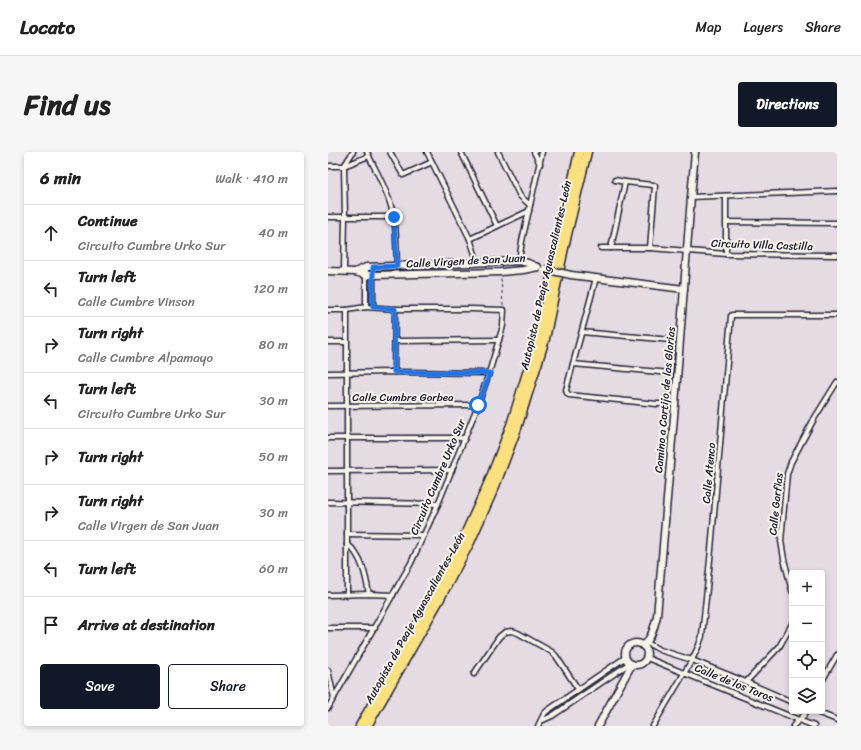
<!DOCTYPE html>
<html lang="en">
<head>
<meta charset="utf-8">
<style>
  :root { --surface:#fff; --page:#f6f6f6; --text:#222; --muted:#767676; --line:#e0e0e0; --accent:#111827 }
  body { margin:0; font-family:Sriracha,sans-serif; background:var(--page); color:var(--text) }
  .controls { position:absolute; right:12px; bottom:12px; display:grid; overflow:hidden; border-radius:4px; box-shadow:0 2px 6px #0003 }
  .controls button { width:36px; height:36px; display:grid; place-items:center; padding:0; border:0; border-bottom:1px solid var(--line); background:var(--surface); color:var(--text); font:20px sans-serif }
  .stop { position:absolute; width:12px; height:12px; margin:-9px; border:3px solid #1a73e8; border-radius:50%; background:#fff }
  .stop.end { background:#1a73e8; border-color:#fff; box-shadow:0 1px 4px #0008 }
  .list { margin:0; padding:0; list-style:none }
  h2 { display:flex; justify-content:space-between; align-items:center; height:52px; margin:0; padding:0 16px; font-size:17px }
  h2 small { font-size:13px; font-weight:400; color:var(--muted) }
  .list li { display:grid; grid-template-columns:26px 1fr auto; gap:12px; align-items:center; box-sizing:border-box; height:56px; padding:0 16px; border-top:1px solid var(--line) }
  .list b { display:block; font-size:15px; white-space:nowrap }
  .list p { margin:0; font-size:13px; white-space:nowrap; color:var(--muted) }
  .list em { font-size:13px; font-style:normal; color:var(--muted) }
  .actions { display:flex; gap:8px; padding:12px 16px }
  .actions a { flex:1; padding:9px 0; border:1px solid var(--accent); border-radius:4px; text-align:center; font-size:14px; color:var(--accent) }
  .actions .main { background:var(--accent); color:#fff }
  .icon { flex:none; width:22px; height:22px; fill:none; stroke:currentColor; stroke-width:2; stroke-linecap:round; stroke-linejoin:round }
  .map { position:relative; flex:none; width:509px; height:574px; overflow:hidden; border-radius:4px }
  header { display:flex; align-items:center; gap:24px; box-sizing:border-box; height:56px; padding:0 20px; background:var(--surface); border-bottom:1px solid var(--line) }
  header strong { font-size:19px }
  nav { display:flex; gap:22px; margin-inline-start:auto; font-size:14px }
  .intro { display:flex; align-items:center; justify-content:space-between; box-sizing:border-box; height:96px; padding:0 24px }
  h1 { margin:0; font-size:28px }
  .button { padding:10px 18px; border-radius:4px; background:var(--accent); color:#fff; font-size:14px; font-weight:700 }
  main { display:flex; gap:24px; padding:0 24px }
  aside { flex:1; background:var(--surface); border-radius:4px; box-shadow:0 2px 6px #0003 }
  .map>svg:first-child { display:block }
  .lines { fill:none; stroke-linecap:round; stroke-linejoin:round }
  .street-casing { stroke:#22223b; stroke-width:7 }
  .secondary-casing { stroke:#22223b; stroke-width:9 }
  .highway-casing { stroke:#22223b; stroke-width:11 }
  .path { stroke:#22223b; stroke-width:1; stroke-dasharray:3 3; stroke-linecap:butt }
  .street { stroke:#f7f3e8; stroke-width:4 }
  .secondary { stroke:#f7f3e8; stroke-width:6 }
  .highway { stroke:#fbe080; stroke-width:8 }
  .secondary-bridge-casing { stroke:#22223b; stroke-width:9; stroke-linecap:butt }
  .secondary-bridge { stroke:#f7f3e8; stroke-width:6 }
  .route { stroke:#1a73e8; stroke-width:5 }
  .labels { text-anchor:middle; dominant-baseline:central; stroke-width:4; stroke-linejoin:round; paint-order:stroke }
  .street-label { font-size:11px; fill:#22223b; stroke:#f7f3e8 }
</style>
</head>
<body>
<header>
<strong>Locato</strong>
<nav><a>Map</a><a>Layers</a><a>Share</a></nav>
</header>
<div class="intro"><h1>Find us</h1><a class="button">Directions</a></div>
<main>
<aside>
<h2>6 min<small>Walk · 410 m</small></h2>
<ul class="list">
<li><svg class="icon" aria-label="ahead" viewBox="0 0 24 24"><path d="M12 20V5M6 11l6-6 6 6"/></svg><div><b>Continue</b><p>Circuito Cumbre Urko Sur</p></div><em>40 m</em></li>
<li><svg class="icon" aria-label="left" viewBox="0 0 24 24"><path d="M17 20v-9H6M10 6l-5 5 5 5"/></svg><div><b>Turn left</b><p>Calle Cumbre Vinson</p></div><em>120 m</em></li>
<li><svg class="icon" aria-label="right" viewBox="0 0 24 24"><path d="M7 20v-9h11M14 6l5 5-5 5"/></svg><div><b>Turn right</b><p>Calle Cumbre Alpamayo</p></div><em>80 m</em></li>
<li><svg class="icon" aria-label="left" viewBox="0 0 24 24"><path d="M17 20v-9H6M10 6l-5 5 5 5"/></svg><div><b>Turn left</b><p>Circuito Cumbre Urko Sur</p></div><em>30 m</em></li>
<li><svg class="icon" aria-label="right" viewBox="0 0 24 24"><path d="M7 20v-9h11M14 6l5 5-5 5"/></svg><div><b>Turn right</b></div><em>50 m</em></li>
<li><svg class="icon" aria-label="right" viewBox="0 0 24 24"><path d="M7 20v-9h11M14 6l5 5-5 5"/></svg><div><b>Turn right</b><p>Calle Virgen de San Juan</p></div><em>30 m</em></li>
<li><svg class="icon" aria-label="left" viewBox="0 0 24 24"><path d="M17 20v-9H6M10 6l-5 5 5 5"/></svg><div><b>Turn left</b></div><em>60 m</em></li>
<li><svg class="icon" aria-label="arrive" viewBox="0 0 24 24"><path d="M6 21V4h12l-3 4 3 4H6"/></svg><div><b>Arrive at destination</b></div></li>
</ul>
<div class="actions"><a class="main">Save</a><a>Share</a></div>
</aside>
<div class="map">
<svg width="509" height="574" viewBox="0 0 509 574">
  <rect width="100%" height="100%" fill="#e5dce3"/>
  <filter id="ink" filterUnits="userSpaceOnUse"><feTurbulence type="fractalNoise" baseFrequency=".025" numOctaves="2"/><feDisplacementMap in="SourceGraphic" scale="8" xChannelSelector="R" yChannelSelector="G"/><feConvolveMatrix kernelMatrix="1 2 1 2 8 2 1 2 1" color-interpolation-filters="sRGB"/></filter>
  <g filter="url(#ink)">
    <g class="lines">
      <defs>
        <g id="street">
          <path d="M39 0C47 18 58 35 63 54 69 73 68 94 69 114"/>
          <path d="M62 0 75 23 104 10"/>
          <path d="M99 0 142 87 150 111"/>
          <path d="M133 0 169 74"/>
          <path d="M170 0 192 44 202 53"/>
          <path d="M206 0 212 12"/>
          <path d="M0 14H16L41 4"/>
          <path d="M287 28 297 30 325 33 327 34 322 96"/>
          <path d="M363 45 509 39"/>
          <path d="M0 65H66"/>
          <path d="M399 70 509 71"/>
          <path d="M142 87 201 59"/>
          <path d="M273 96H322L398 102 509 103"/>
          <path d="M283 96 297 30"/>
          <path d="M398 102V44"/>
          <path d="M191 109 194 89 214 0"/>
          <path d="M45 115V155"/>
          <path d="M16 119 17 65 16 14 25 0"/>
          <path d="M38 155V115"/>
          <path d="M0 158H19L38 155 67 157H144L176 158 175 174 161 221 150 253 110 352 83 411 0 556"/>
          <path d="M19 158V443"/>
          <path d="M254 180 343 188 344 189 341 247C339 253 335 252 329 252L241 243 239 241 238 238 268 126"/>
          <path d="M67 189 171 188"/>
          <path d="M0 190H18"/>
          <path d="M245 212 342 221"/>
          <path d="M66 220 67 157"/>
          <path d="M0 221 66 220 161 221"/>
          <path d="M0 254 150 253"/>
          <path d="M0 286H137"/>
          <path d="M0 319 124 318"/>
          <path d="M0 350 110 352"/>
          <path d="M19 382 96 383"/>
          <path d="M19 392C34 403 38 425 41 442"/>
          <path d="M464 439 456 407 453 389 459 322 463 310 486 267 509 230"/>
          <path d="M0 443 41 442 65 443"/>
          <path d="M0 476H47"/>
          <path d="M319 491 332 498 364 508 418 530 464 550"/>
          <path d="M319 506 486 574"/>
          <path d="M0 518 6 546"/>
          <path d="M146 522 171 485 177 480 184 479 190 481 224 500 228 504 250 537"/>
          <path d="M494 529 509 503"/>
          <path d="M418 530 451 495 464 472"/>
          <path d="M486 559 509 568"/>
          <path d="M213 569 224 564 302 511"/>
          <path d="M210 574 216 562 219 559 298 505"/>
          <path d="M325 574 364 508 371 493 374 484 383 398 403 164 404 163H509"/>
          <path d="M465 574 476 563 478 559"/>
        </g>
        <g id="secondary">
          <path d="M0 119 27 120 38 123H45L173 120 195 118 210 115"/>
          <path d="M27 120 38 115 191 109 200 111 209 115"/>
          <path d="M243 123 356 137"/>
          <circle cx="308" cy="502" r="11"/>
          <path d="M315 494C324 486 326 475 329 464L347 253 363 45 367 0"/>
          <path d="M270 574 304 512"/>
        </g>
        <g id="highway">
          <path d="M32 574 104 447 135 387 161 330 183 273 210 185 251 0"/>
          <path d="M39 574 110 450 142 390 167 334 189 276 217 187 237 91 259 0"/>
        </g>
      </defs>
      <use href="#street" class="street-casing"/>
      <use href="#secondary" class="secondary-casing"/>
      <use href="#highway" class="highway-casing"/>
      <path class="path" d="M173 127 175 153"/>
      <use href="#street" class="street"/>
      <use href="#secondary" class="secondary"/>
      <use href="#highway" class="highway"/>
      <defs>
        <path id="secondary-bridge" d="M216 117 243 123"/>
      </defs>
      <use href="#secondary-bridge" class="secondary-bridge-casing"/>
      <use href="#secondary-bridge" class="secondary-bridge"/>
    </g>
  </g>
  <g class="lines" filter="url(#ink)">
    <path class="route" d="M66 65 69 114 45 115V155L67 157 66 220 162 221 150 253"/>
  </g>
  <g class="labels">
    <g class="street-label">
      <text transform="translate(434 93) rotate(2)">Circuito Villa Castilla</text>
      <text transform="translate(138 109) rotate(-3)">Calle Virgen de San Juan</text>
      <text transform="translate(218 123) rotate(-77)">Autopista de Peaje Aguascalientes-León</text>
      <text x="75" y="245">Calle Cumbre Gorbea</text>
      <text transform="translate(337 248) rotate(-85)">Camino a Cortijo de las Glorias</text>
      <text transform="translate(381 321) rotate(-85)">Calle Atenco</text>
      <text transform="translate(110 325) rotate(-67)">Circuito Cumbre Urko Sur</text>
      <text transform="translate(448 352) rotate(-84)">Calle Garfias</text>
      <text transform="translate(87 466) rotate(-61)">Autopista de Peaje Aguascalientes-León</text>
      <text transform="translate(406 531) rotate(22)">Calle de los Toros</text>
    </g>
  </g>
</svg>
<div class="controls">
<button>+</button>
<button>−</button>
<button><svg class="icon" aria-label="locate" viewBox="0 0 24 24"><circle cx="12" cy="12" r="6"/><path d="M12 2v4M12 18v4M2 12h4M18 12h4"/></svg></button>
<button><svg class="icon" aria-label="layers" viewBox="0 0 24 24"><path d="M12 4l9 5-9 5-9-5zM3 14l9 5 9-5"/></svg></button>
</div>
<div class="stop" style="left:150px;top:253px"></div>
<div class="stop end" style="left:66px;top:65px"></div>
</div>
</main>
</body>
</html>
